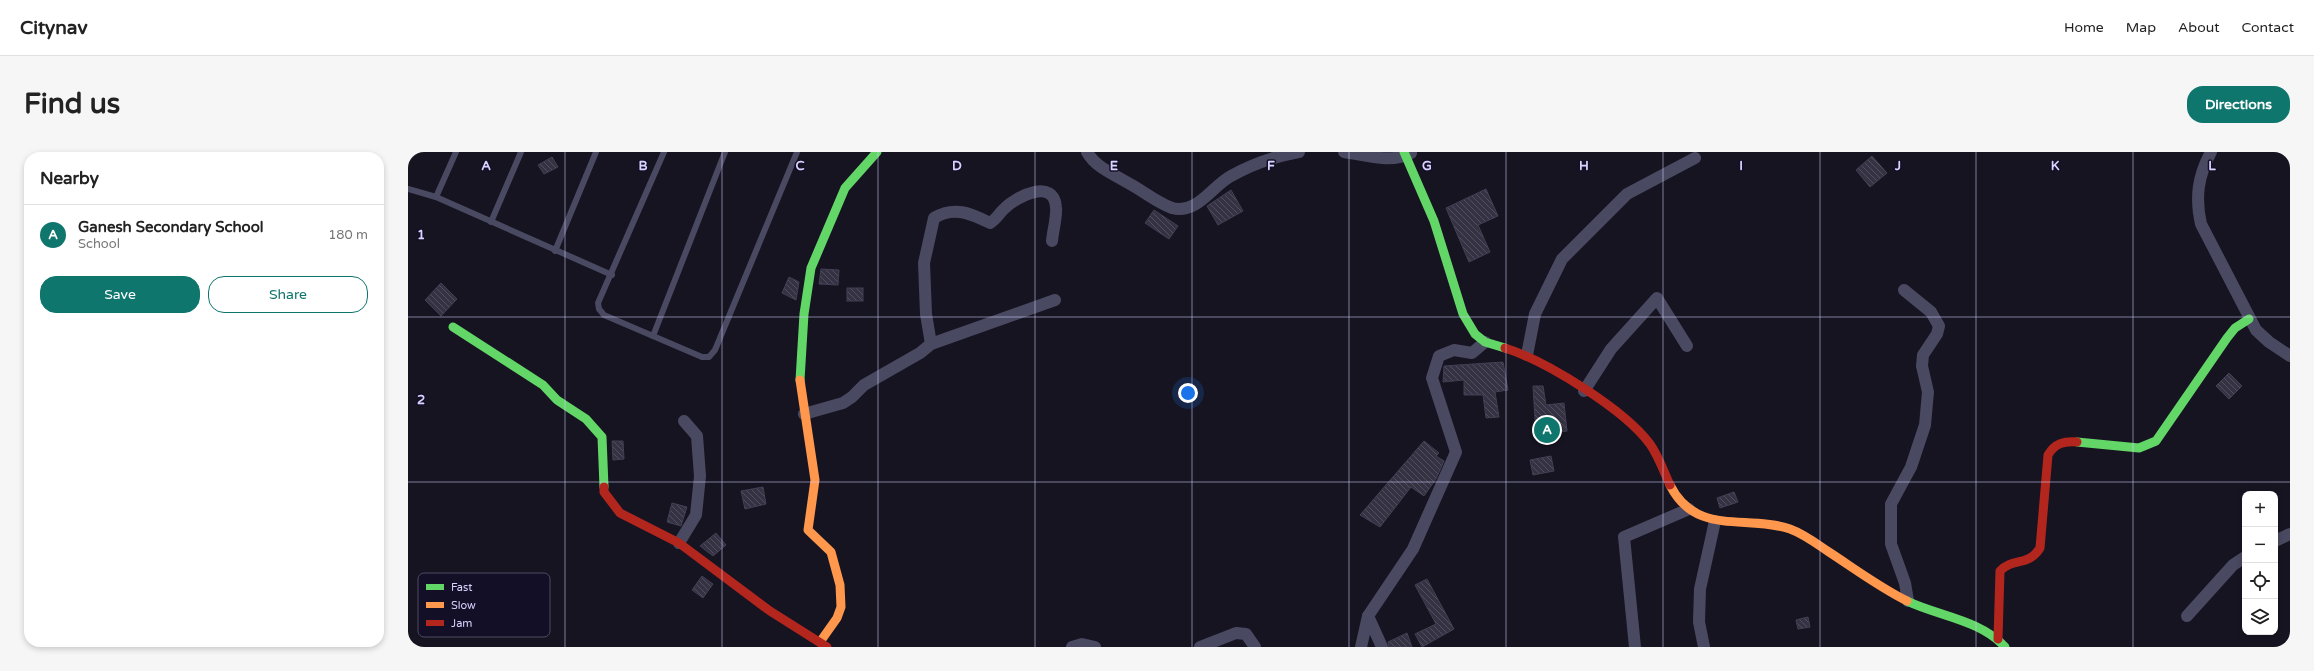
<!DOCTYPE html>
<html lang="en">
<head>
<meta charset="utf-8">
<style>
  :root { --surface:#fff; --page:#f6f6f6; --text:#222; --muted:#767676; --line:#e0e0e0; --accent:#0f766e }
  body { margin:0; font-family:"Varela Round",sans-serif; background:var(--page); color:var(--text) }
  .controls { position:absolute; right:12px; bottom:12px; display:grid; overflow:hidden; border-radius:8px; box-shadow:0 2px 6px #0003 }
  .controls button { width:36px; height:36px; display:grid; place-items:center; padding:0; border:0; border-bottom:1px solid var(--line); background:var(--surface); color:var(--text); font:20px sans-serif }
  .you { position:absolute; left:780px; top:241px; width:14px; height:14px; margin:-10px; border:3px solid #fff; border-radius:50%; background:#1a73e8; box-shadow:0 0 0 6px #1a73e833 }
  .badge { display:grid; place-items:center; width:26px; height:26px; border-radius:50%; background:var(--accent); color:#fff; font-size:13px; font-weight:700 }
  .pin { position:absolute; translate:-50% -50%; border:2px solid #fff; box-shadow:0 1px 4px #0006 }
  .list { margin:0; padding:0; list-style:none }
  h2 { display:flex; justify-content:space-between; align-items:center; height:52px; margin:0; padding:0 16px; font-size:17px }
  h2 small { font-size:13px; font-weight:400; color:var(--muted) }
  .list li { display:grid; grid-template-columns:26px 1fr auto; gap:12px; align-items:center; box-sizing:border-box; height:60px; padding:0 16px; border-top:1px solid var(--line) }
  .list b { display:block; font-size:15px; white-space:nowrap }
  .list p { margin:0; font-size:13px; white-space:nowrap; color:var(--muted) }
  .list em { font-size:13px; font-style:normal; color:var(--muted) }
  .actions { display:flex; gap:8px; padding:12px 16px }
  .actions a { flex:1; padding:9px 0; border:1px solid var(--accent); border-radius:16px; text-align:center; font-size:14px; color:var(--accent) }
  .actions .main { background:var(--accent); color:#fff }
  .icon { flex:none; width:22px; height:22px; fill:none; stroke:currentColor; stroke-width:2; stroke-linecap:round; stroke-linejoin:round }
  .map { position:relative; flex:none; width:1882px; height:495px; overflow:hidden; border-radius:16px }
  header { display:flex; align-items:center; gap:24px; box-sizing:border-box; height:56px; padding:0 20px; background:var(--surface); border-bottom:1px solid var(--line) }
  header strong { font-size:19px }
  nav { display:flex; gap:22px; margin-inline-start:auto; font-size:14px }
  .intro { display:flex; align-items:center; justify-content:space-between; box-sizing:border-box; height:96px; padding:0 24px }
  h1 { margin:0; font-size:28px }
  .button { padding:10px 18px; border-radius:16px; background:var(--accent); color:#fff; font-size:14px; font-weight:700 }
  main { display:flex; gap:24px; padding:0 24px }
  aside { flex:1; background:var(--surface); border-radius:16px; box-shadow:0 2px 6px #0003 }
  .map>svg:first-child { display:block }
  .building { fill:url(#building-back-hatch); stroke:#433f54 }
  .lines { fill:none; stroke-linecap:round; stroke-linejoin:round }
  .lane { stroke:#4a4962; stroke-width:6 }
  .street { stroke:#4a4962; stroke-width:12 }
  .fast { stroke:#63d668; stroke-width:9 }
  .slow { stroke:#ff974d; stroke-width:9 }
  .jam { stroke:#b3261e; stroke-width:9 }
  .grid { fill:none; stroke:#d9d4ff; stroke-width:1; stroke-opacity:0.55 }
  .key { fill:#130f26; stroke:#4e4a67; stroke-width:1 }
  .key-label { font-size:11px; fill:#d9d4ff }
  .grid-label { font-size:13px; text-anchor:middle; font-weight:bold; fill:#d9d4ff; stroke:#130f26; stroke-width:3; stroke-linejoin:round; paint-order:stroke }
</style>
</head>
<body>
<header>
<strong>Citynav</strong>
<nav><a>Home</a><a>Map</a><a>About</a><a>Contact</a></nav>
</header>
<div class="intro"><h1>Find us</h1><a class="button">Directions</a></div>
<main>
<aside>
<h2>Nearby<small></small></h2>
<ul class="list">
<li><span class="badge">A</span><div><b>Ganesh Secondary School</b><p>School</p></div><em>180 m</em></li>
</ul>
<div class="actions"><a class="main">Save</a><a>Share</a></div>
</aside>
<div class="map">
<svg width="1882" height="495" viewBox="0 0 1882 495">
  <defs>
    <pattern id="building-back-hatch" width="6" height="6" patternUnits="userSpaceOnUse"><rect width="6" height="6" fill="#343243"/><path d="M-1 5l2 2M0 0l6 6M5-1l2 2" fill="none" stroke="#514f5f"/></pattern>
  </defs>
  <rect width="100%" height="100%" fill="#161421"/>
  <g class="building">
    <path d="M1464 4 1479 21 1462 35 1448 18Z"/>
    <path d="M144 5 150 15 136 22 130 13Z"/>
    <path d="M1078 37 1090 64 1070 73 1082 100 1061 110 1038 56Z"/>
    <path d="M823 38 835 59 810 73 799 54Z"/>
    <path d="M746 58 770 74 761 87 737 71Z"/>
    <path d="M413 117 431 118 430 133 411 132Z"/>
    <path d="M381 125 391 130 388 148 374 141Z"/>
    <path d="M33 131 49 147 33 164 17 148Z"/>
    <rect x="439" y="136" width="16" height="13"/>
    <path d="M1095 210 1100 238 1087 240 1091 265 1078 266 1075 243H1056V228L1035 230 1036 214Z"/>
    <path d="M1821 221 1834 234 1821 247 1808 234Z"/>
    <path d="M1125 234H1135L1138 253 1156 251 1159 279 1128 283Z"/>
    <path d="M204 289H215L216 307 205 308Z"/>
    <path d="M1016 289 1031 301 1028 304 1036 309 1028 327 1016 344 1003 335 972 375 952 363Z"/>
    <path d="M1143 304 1146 319 1125 323 1122 308Z"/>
    <path d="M355 335 358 352 337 357 333 339Z"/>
    <path d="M1326 340 1330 350 1312 356 1309 346Z"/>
    <path d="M264 351 279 355 273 374 259 370Z"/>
    <path d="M308 381 318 393 305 404 292 394Z"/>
    <path d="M294 424 305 432 295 446 284 438Z"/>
    <path d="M1019 427 1046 477 1014 495 1007 482 1028 472 1007 433Z"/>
    <path d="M1400 465 1402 475 1390 477 1388 468Z"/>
    <path d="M999 481 1004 495H981L980 490Z"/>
  </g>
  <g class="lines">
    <g class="lane">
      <path d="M256 0 190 151 191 157 196 163 294 205H301L307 198 389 0"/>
      <path d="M0 37 28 45 204 123"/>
      <path d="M28 45 48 0"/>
      <path d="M83 70 113 0"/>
      <path d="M147 99 188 0"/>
      <path d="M245 184 317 0"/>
    </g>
    <g class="street">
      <path d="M679 0C688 16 706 22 722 32 735 39 750 51 764 56 789 63 804 34 823 24 844 12 868 4 891 0"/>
      <path d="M936 0C957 3 983 12 1003 1"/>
      <path d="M1803 0C1790 24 1787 45 1793 72L1848 178 1861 190 1882 204"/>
      <path d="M1496 138 1523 160 1531 174 1529 182 1515 203 1514 214 1520 240 1517 273 1503 315 1483 352V392L1497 431 1500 449"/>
      <path d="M523 192 518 162 516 111 526 66C546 54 562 61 582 71 589 67 591 61 597 56 609 44 646 26 648 55 649 65 645 78 644 89"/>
      <path d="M1119 203 1127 162 1154 107 1219 42 1287 6"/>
      <path d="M1176 239 1203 197 1249 146 1279 194"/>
      <path d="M396 262 435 251 444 245 456 233 512 201 523 192 647 148"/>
      <path d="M1867 389 1882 382"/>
      <path d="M271 391 288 363 292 324 289 284 276 269"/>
      <path d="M1779 464 1825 413 1837 405"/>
      <path d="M664 495 674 492 687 495"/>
      <path d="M792 495 828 481 838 482 847 495"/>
      <path d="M953 495 960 464"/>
      <path d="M974 495 960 464 1005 397 1048 300 1024 226 1031 204 1046 198 1064 201 1077 190"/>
      <path d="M1227 495 1216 385 1281 357"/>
      <path d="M1296 495 1291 470 1292 437 1307 369"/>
    </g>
    <g class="fast">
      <path d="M996 0 1026 69 1055 162 1067 182 1077 190 1097 196"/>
      <path d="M45 175 135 233 149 248 178 267 194 285 196 335"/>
      <path d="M392 228 396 162 403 116 437 36 469 0"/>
      <path d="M1669 290 1731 296 1748 289 1819 186 1827 176 1841 167"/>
      <path d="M1499 449C1530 464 1573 468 1597 495"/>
    </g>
    <g class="slow">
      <path d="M392 228 407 328 400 378 423 400 432 433 433 455 429 466 412 490"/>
      <path d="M1262 333C1288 385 1338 362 1382 377 1396 382 1409 392 1421 400 1447 417 1471 435 1499 449"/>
    </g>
    <g class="jam">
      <path d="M1097 196C1138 209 1216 257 1242 292 1250 303 1256 320 1262 333"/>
      <path d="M196 335V340L212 361 271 391 362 459 419 495"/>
      <path d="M1590 487 1592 419C1605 405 1620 415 1632 396L1640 303C1647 291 1656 289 1669 290"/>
    </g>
  </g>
  <path class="grid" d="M157 0V495M314 0V495M470 0V495M627 0V495M784 0V495M941 0V495M1098 0V495M1255 0V495M1412 0V495M1568 0V495M1725 0V495M0 165H1882M0 330H1882"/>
  <rect x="10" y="421" width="132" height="64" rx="6" class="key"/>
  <rect x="18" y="432" width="18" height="6" fill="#63d668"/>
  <rect x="18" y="450" width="18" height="6" fill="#ff974d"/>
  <rect x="18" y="468" width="18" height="6" fill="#b3261e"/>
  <g class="key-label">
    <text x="43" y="439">Fast</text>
    <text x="43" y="457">Slow</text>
    <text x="43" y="475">Jam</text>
  </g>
  <g class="grid-label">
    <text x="78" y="18">A</text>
    <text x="235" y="18">B</text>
    <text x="392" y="18">C</text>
    <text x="549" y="18">D</text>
    <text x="706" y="18">E</text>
    <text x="863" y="18">F</text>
    <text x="1019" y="18">G</text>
    <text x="1176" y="18">H</text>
    <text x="1333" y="18">I</text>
    <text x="1490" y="18">J</text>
    <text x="1647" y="18">K</text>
    <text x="1804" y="18">L</text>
    <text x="13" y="87">1</text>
    <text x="13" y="252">2</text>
  </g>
</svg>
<div class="controls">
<button>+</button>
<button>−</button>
<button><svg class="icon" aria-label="locate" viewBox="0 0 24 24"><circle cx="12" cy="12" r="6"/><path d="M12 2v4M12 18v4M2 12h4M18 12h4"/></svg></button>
<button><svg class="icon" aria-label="layers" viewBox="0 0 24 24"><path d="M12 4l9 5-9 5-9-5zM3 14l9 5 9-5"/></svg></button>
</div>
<div class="you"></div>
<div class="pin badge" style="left:1139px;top:278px">A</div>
</div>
</main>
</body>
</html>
